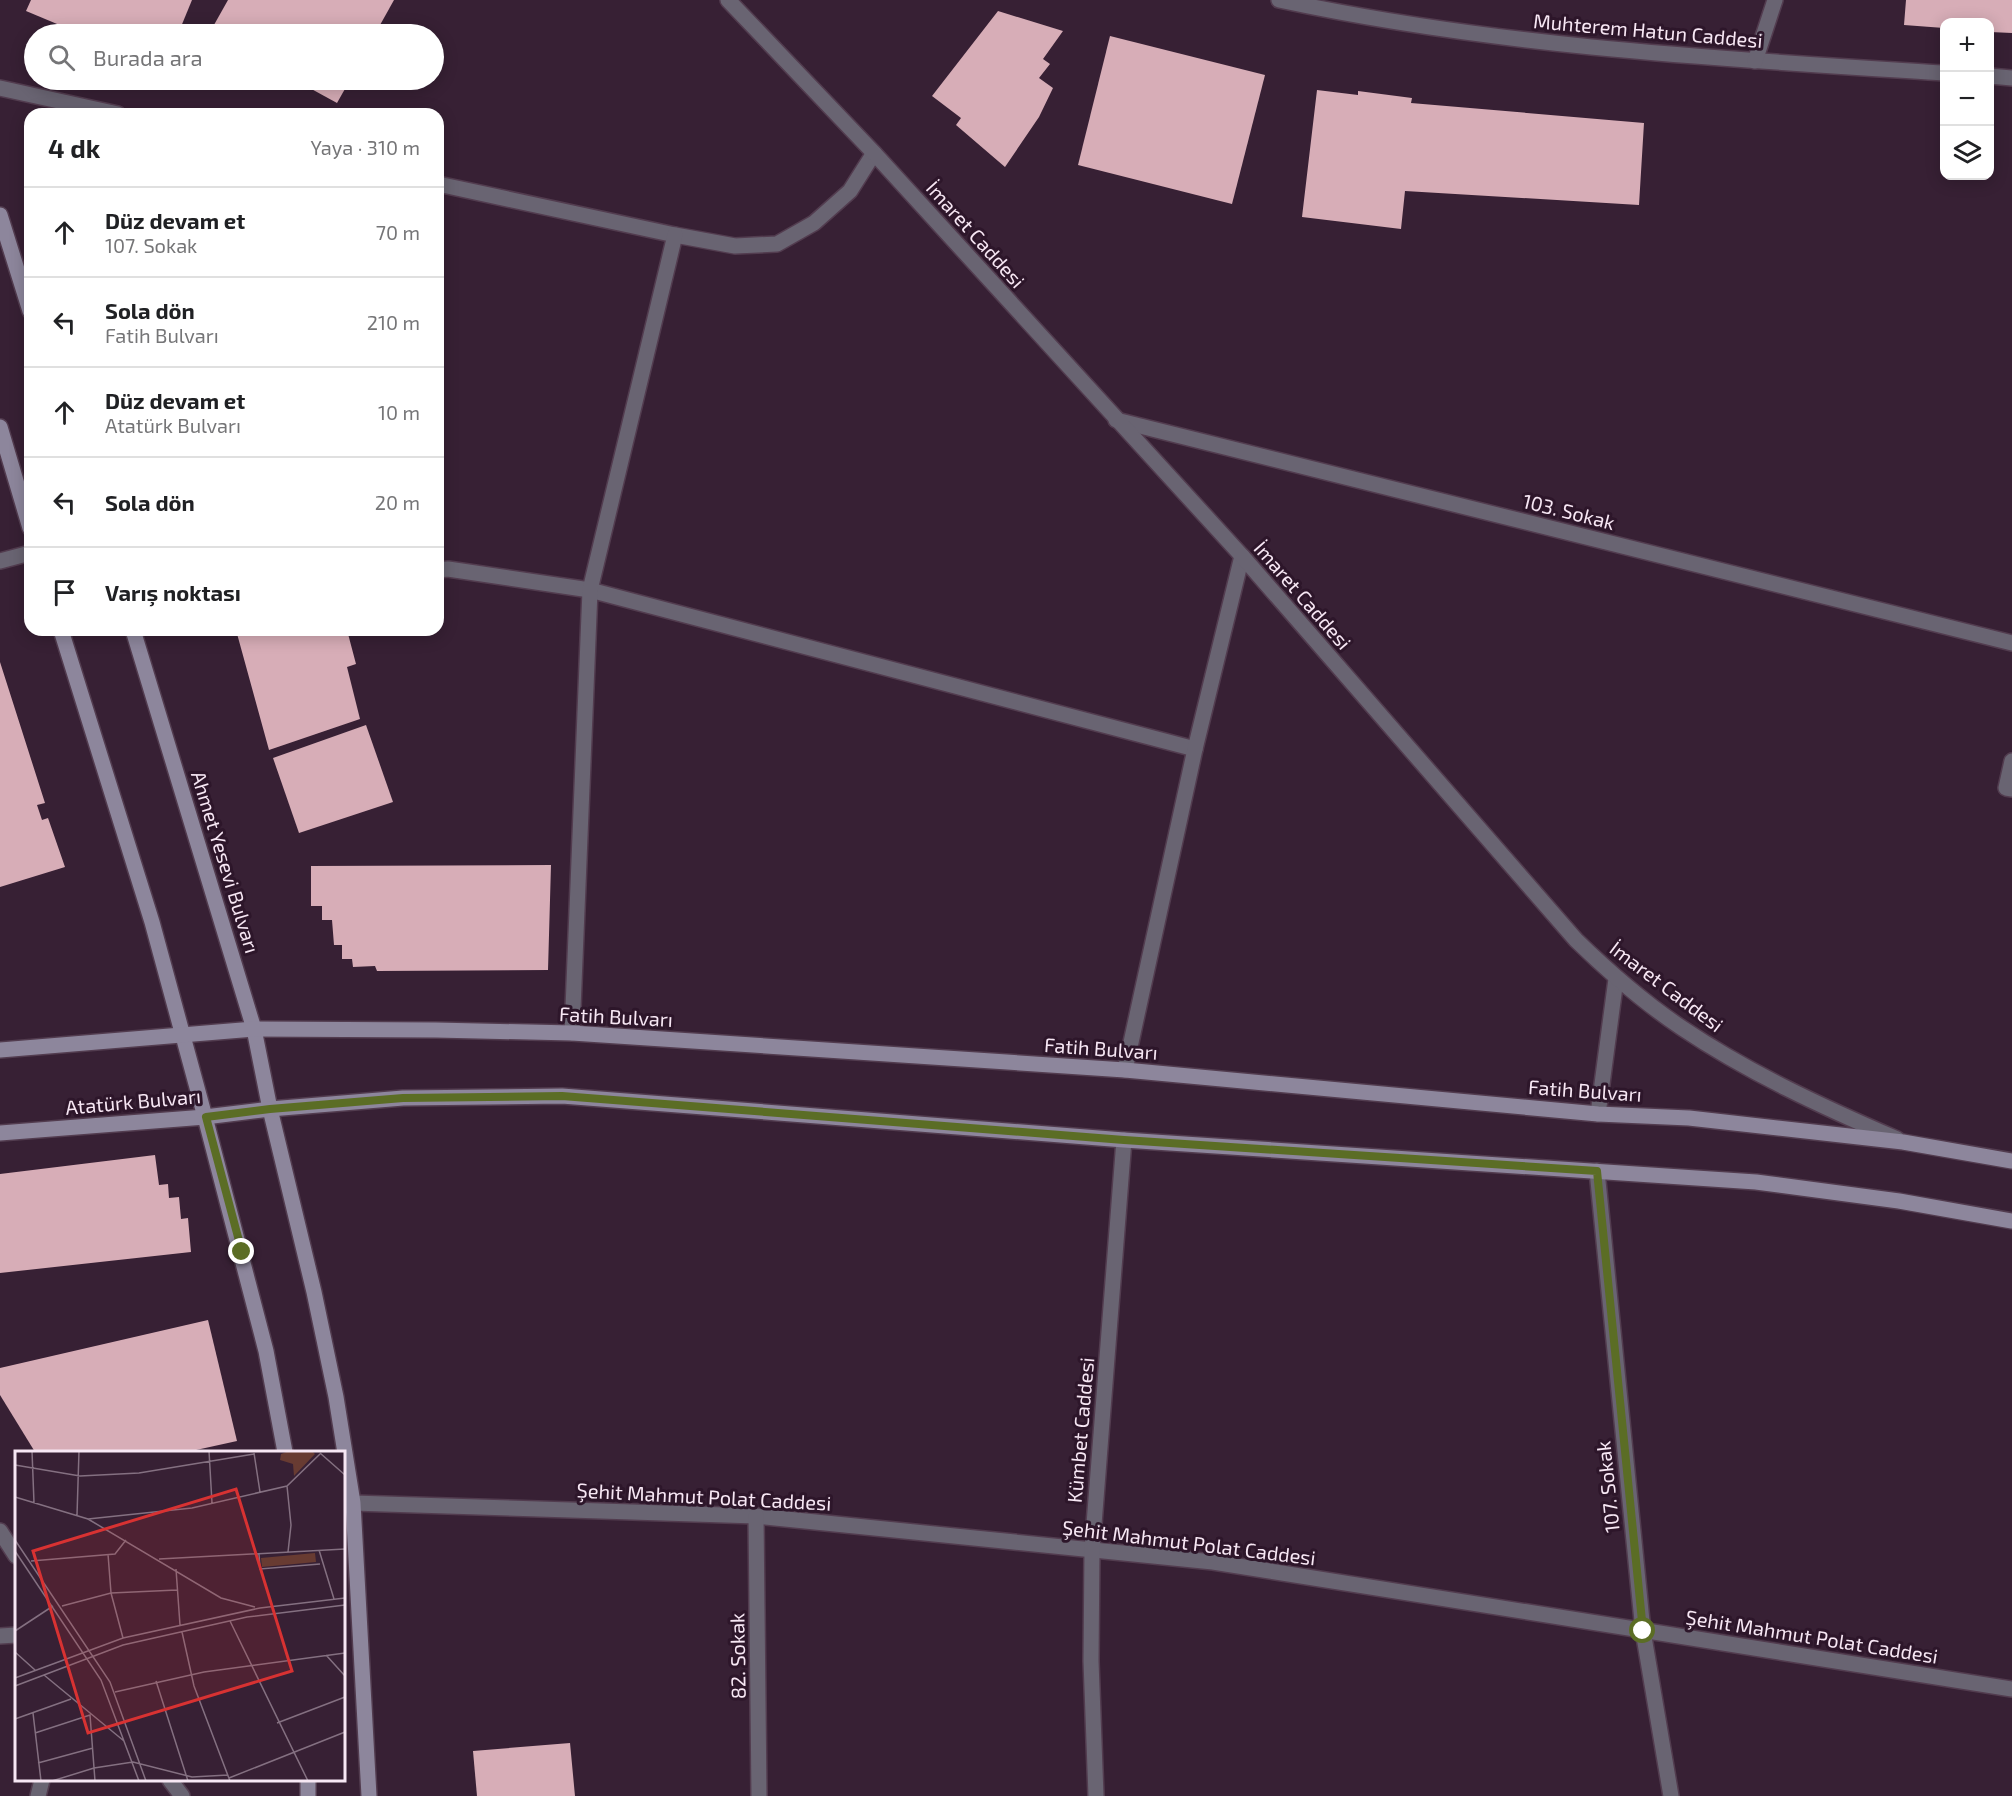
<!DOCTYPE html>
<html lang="tr">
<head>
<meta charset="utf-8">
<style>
  :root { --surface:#fff; --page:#f2f2f2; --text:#202124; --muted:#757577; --line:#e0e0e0 }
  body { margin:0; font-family:"Exo 2",sans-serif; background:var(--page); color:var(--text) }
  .controls { position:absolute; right:18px; top:18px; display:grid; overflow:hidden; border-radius:12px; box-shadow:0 3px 15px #0003 }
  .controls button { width:54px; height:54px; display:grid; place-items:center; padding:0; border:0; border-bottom:2px solid var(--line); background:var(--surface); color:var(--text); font:30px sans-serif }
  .stop { position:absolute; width:18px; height:18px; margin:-14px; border:4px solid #5b6d25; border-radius:50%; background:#fff }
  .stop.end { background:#5b6d25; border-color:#fff; box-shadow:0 2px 6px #0008 }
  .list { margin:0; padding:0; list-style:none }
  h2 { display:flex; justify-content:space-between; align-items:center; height:78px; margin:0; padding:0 24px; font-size:26px }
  h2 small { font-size:20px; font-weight:400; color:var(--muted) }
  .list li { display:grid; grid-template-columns:39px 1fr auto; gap:18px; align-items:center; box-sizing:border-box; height:90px; padding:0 24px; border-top:2px solid var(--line) }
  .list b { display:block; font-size:22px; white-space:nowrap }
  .list p { margin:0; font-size:20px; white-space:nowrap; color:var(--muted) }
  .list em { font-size:20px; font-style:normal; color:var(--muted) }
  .icon { flex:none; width:33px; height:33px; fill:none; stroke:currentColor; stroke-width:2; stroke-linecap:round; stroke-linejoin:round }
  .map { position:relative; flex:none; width:2012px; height:1796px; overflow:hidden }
  .search { position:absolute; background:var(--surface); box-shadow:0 3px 15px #0003; left:24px; top:24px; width:420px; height:66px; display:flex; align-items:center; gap:15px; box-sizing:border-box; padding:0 21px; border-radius:33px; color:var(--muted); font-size:22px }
  .panel { position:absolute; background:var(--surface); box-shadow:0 3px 15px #0003; left:24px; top:108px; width:420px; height:528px; border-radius:18px }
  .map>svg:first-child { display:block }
  .building { fill:#d7adb7 }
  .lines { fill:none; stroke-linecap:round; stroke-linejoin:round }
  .minor-casing { stroke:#523c4f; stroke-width:18 }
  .tertiary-casing { stroke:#523c4f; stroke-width:18 }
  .secondary-casing { stroke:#523c4f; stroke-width:18 }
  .minor { stroke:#696472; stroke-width:15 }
  .tertiary { stroke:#696472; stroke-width:15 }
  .secondary { stroke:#8d869c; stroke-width:15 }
  .route { stroke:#5b6d25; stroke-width:8 }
  .labels { text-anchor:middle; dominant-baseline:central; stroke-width:6; stroke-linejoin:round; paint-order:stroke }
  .street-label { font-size:20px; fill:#f7e7f4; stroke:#2d162a }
  .inset-road { fill:none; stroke:#847081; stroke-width:1.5 }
  .view { fill:#d83232; fill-opacity:0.15; stroke:#d83232; stroke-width:3 }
  .inset-edge { fill:none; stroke:#f7e7f4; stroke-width:3 }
</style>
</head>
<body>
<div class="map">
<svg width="2012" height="1796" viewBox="0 0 2012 1796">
  <rect width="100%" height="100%" fill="#372034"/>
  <g class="building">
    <path d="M31 0H192L178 34H81L26 11Z"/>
    <path d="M228 0H394L375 34H214L210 32Z"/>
    <path d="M1906 0H2012V33L1990 32V22H1944V28L1904 25Z"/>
    <path d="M998 11 1063 31 1043 59 1050 64 1039 78 1053 88 1039 117 1005 167 956 125 961 118 932 96Z"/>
    <path d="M1110 36 1265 75 1232 204 1078 165Z"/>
    <path d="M295 80H350L337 103Z"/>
    <path d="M1317 90 1358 95V91L1412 98 1411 103 1644 123 1639 205 1405 191 1401 229 1302 217Z"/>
    <path d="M236 630H347L356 664 347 667 360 719 269 750Z"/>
    <path d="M0 662 45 803 37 805 42 820 48 818 65 867 0 887Z"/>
    <path d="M366 725 393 802 299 833 273 758Z"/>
    <path d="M551 865 548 970 377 971 375 966 353 967 352 959H342V945H334L332 920H322V906H311V866Z"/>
    <path d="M155 1155 159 1185 168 1184 169 1198 179 1197 181 1219 188 1218 191 1252 0 1273V1174Z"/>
    <path d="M208 1320 237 1441 187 1452H35L0 1395V1368Z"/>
    <path d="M570 1743 575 1796H477L473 1751Z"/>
  </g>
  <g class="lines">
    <defs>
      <g id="minor">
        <path d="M0 88 118 114"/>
        <path d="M438 184 675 235 735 246 777 244 814 223 850 191 874 153"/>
        <path d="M1116 420 2012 643"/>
        <path d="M0 561 30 553"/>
        <path d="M438 570 448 569 590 590 1195 749"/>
        <path d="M2012 761 2006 788 2012 789"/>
        <path d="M572 1033 590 590 675 235"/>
        <path d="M1125 1070 1195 749 1242 556"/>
        <path d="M1598 1114 1616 979"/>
        <path d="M1597 1171 1643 1631 1671 1796"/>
        <path d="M353 1503 756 1516 1213 1562 2012 1689"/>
        <path d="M756 1516 759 1796"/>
        <path d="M0 1531 16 1556"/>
        <path d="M0 1636 16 1635"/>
        <path d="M170 1780 182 1796"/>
        <path d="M38 1796 42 1780"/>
        <path d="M1096 1796 1091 1661 1092 1550 1124 1140"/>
      </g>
      <g id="tertiary">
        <path d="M728 0 874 153 1242 556 1576 940C1609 972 1643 1002 1682 1028 1749 1073 1823 1107 1897 1139"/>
        <path d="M1279 0C1498 47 1722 59 1944 73"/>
        <path d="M1755 61 1775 0"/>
        <path d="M1990 76 2012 78"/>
      </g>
      <g id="secondary">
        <path d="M0 215 30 311"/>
        <path d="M0 427 30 528"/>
        <path d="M61 630 152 922 205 1117 266 1351 285 1452"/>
        <path d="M133 630 254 1029 270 1109 314 1292 336 1397 353 1503 369 1796"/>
        <path d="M0 1050 254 1029 436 1030 572 1033 1125 1070 1598 1114 1689 1118 1903 1142 2012 1161"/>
        <path d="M0 1133 205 1117 270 1109 403 1098 562 1096 1124 1140 1756 1182 1899 1201 2012 1221"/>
        <path d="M308 1780V1796"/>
      </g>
    </defs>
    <use href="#minor" class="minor-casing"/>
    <use href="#tertiary" class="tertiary-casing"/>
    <use href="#secondary" class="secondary-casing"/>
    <use href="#minor" class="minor"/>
    <use href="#tertiary" class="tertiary"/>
    <use href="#secondary" class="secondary"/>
  </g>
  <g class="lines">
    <path class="route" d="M242 1252 206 1117 270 1109 403 1098 562 1096 1124 1140 1597 1171 1643 1631"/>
  </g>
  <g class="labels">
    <g class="street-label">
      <text transform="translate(1648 30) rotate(5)">Muhterem Hatun Caddesi</text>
      <text transform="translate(976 234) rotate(48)">İmaret Caddesi</text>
      <text transform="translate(1569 511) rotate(14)">103. Sokak</text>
      <text transform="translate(1303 595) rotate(49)">İmaret Caddesi</text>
      <text transform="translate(226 862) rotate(73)">Ahmet Yesevi Bulvarı</text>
      <text transform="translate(1667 986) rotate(37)">İmaret Caddesi</text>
      <text transform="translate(616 1016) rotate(3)">Fatih Bulvarı</text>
      <text transform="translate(1101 1048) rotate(4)">Fatih Bulvarı</text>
      <text transform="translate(1585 1090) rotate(4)">Fatih Bulvarı</text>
      <text transform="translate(133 1101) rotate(-5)">Atatürk Bulvarı</text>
      <text transform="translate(1080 1430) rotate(-85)">Kümbet Caddesi</text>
      <text transform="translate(1607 1487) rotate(-96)">107. Sokak</text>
      <text transform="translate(704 1496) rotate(3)">Şehit Mahmut Polat Caddesi</text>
      <text transform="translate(1189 1542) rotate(7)">Şehit Mahmut Polat Caddesi</text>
      <text transform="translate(1812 1636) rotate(9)">Şehit Mahmut Polat Caddesi</text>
      <text transform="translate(737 1656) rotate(-91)">82. Sokak</text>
    </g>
  </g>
  <g transform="translate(15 1451)">
    <rect width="330" height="330" fill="#372034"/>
    <path d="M274 0H297L300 3 279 25 278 13 265 9 266 3ZM300 102 301 111 247 116 246 107Z" fill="#683b32"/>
    <path class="inset-road" d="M17 0 19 52M194 0 197 52M239 2 245 41M305 2 330 24M0 14 65 25 124 22 239 3M272 35 276 74 273 101M0 46 73 68 206 147 240 156M62 64 64 0M73 68 177 57 272 35 305 3M0 89 95 231 131 330M304 99 319 148M0 100 86 229 124 330M93 103 96 142 108 187M244 103 245 118 305 113M144 108 330 98M16 110 100 103 111 89M161 118 165 174M47 155 96 142 162 139M215 170 293 330M0 180 38 155M167 181 179 235 215 330M0 201 20 219M311 204 330 225M29 224 109 290M0 227 108 187 245 157 330 147M141 230 173 330M0 235 108 194 232 166 330 154M100 241 189 221 330 202M18 262 26 330M0 268 56 248M262 272 330 246M20 282 75 264 80 330M23 312 78 297M214 327 330 281M37 330 79 317 118 311 177 326 213 324"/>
    <path class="view" d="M221 38 277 220 73 282 18 100Z"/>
    <rect width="330" height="330" class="inset-edge"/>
  </g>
</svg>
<div class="controls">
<button>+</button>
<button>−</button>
<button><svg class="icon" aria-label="layers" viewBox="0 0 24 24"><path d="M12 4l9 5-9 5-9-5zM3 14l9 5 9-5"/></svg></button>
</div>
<div class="stop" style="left:1643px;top:1631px"></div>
<div class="stop end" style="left:242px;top:1252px"></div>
<div class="search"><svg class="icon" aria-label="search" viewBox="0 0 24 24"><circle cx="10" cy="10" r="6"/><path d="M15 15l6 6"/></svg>Burada ara</div>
<section class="panel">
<h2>4 dk<small>Yaya · 310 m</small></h2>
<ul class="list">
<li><svg class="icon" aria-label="ahead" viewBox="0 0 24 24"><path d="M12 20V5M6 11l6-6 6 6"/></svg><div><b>Düz devam et</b><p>107. Sokak</p></div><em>70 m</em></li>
<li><svg class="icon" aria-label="left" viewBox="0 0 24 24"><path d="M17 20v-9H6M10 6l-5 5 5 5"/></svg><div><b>Sola dön</b><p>Fatih Bulvarı</p></div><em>210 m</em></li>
<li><svg class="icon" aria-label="ahead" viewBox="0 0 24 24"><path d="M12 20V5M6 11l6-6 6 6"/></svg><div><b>Düz devam et</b><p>Atatürk Bulvarı</p></div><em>10 m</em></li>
<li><svg class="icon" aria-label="left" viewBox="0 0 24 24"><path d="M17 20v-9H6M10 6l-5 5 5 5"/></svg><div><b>Sola dön</b></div><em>20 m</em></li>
<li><svg class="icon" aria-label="arrive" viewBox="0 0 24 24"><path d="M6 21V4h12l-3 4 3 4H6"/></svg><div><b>Varış noktası</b></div></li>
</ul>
</section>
</div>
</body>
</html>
